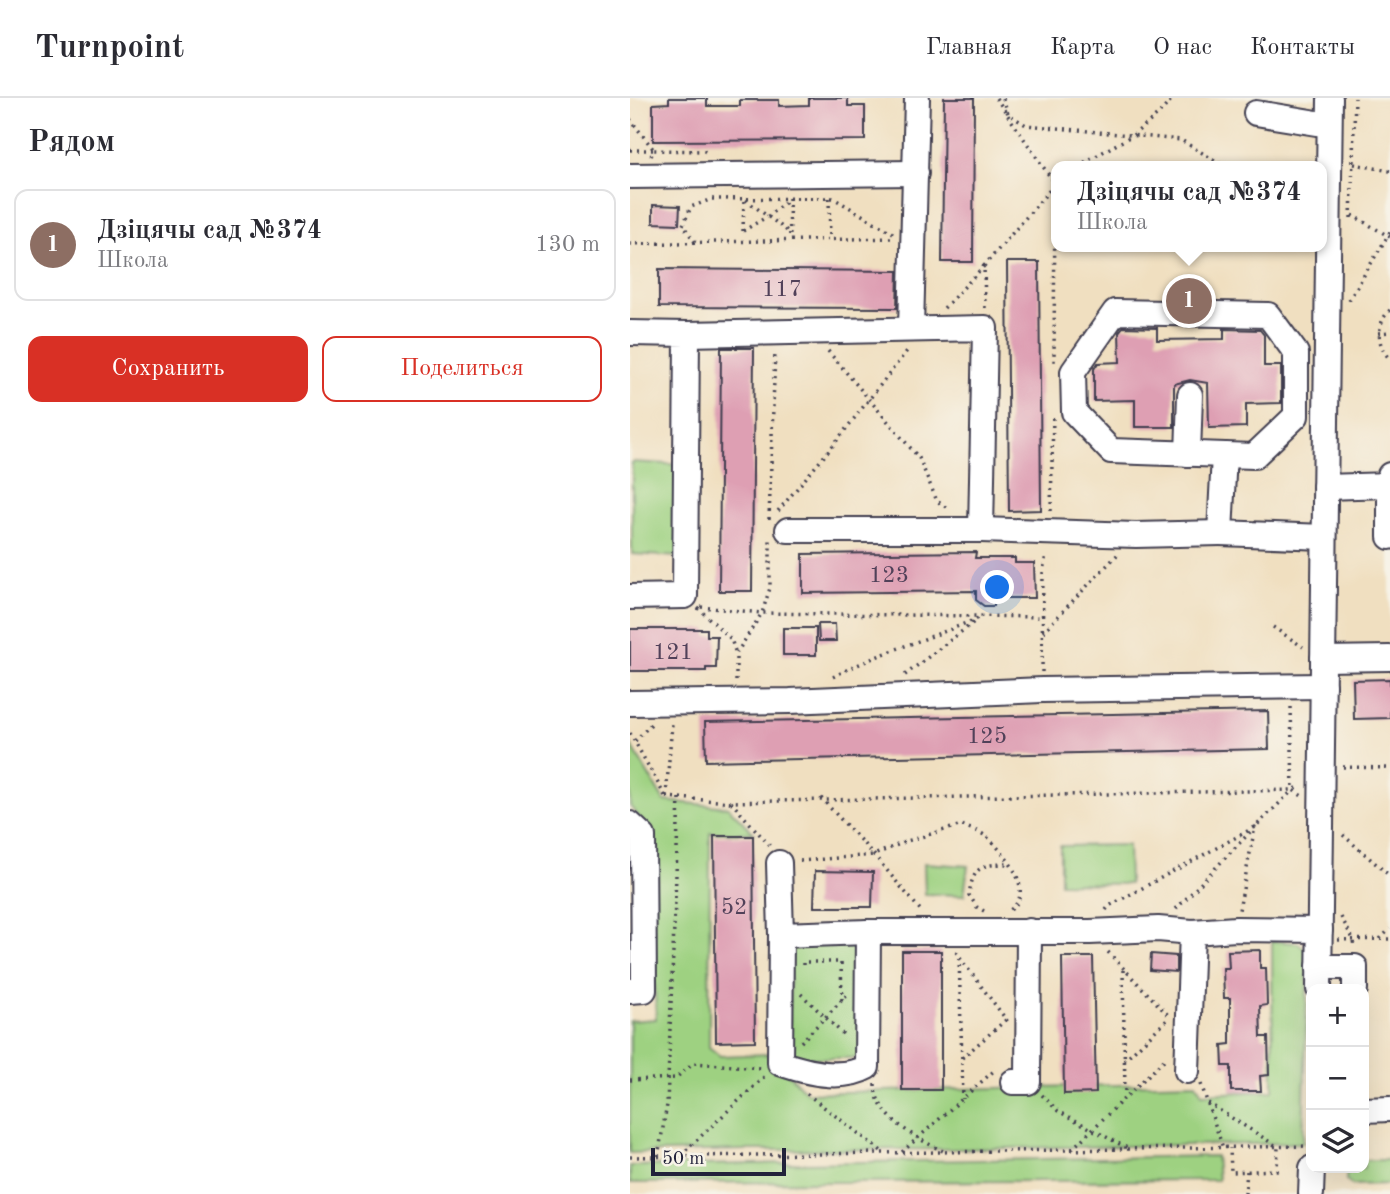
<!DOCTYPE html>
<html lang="ru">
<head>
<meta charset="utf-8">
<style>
  :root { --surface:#fff; --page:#f2f2f3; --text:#2b2b33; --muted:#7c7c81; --line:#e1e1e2; --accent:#d93025 }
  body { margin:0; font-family:"Old Standard TT",serif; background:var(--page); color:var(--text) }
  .controls { position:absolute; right:21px; bottom:21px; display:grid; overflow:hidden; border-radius:14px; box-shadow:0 7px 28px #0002 }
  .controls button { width:63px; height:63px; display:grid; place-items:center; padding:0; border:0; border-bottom:2px solid var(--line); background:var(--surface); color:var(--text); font:35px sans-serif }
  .scale { position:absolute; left:21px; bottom:18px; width:135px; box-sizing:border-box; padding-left:7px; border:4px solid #22223b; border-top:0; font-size:19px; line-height:24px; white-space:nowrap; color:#22223b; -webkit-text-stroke:5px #f7f3e8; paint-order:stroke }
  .you { position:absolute; left:368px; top:490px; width:24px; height:24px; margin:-18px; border:5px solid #fff; border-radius:50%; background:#1a73e8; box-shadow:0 0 0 10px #1a73e833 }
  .badge { display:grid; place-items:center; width:46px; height:46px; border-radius:50%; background:var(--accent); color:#fff; font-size:23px; font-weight:700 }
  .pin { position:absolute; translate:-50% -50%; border:4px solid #fff; box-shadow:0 2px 7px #0006 }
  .popup { position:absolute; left:421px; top:63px; width:276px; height:91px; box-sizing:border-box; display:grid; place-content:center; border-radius:14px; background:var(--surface); filter:drop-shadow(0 2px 5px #0005); font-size:23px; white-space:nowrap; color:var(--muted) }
  .popup b { font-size:26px; color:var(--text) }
  .popup::after { content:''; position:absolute; left:50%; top:100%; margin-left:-14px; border:14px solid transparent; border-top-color:var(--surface) }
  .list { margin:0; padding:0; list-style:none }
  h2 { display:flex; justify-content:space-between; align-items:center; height:91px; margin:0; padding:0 28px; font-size:30px }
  h2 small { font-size:23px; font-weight:400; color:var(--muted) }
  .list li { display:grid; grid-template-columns:46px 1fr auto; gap:21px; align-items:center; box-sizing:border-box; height:112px; margin:0 14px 14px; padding:0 14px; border:2px solid var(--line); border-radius:14px }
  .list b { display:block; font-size:26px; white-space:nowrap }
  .list p { margin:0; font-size:23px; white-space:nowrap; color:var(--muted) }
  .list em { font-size:23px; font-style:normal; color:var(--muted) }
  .actions { display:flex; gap:14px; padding:21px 28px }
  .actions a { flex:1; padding:16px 0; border:2px solid var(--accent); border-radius:14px; text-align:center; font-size:24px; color:var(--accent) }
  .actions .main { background:var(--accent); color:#fff }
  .icon { flex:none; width:38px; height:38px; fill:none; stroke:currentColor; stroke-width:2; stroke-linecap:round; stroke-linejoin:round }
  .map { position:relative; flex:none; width:760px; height:1096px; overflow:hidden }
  header { display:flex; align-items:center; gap:42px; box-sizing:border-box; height:98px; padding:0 35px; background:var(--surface); border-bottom:2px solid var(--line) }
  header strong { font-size:33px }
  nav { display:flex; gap:38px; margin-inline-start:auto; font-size:24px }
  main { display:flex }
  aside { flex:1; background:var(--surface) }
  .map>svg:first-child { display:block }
  .green { fill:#9ed181; stroke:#607a5e; stroke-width:2 }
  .building { fill:#de9fb3 }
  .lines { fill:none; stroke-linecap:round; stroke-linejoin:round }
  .minor-casing { stroke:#413e4f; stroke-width:28 }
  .path { stroke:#413e4f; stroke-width:3.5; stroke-dasharray:2 5; stroke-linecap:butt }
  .minor { stroke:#fff; stroke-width:24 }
  .labels { text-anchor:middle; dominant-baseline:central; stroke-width:5; stroke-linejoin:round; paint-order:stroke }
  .number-label { font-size:23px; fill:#514159 }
</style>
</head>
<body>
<header>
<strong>Turnpoint</strong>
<nav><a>Главная</a><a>Карта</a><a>О нас</a><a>Контакты</a></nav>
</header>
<main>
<aside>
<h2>Рядом<small></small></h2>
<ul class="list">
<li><span class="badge" style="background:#8d6e63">1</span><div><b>Дзіцячы сад №374</b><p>Школа</p></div><em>130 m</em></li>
</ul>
<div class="actions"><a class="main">Сохранить</a><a>Поделиться</a></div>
</aside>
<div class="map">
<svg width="760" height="1096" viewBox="0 0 760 1096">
  <rect width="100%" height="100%" fill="#f7f3e8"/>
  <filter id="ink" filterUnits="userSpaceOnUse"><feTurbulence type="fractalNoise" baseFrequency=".0143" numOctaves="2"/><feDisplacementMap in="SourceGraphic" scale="14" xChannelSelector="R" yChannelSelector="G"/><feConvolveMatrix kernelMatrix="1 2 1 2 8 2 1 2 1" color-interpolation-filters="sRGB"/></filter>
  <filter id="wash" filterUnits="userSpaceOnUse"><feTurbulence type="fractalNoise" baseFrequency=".00686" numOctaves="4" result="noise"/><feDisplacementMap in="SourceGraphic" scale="28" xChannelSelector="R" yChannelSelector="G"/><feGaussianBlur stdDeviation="1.57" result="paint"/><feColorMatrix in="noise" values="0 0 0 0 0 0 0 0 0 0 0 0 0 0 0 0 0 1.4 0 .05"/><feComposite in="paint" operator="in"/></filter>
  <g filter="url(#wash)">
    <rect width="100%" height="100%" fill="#f0dfc0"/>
    <g class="green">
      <path d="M2 364 53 367 49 459 2 456Z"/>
      <path d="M0 645 34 703 98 709 124 735H80L79 949 90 958 139 956 177 995 566 985 572 996 643 993 642 843 668 845 678 854 673 1045 325 1051 114 1052 0 1055V923L26 921 20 734 0 708Z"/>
      <path d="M498 747 499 786 430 785V748Z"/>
      <path d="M294 765 338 768 334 797 295 796Z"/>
      <path d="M160 843H234L233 960H159Z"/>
      <path d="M586 1058 588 1082 0 1085V1068Z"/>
      <path d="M734 1062H760V1086L722 1087 716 1082 717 1070H734Z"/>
    </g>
    <g id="blocks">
      <g class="building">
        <path d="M39 0H77V8H110V2H149V8L179 7V0H218V8H235V42L23 43V6L39 5Z"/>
        <path d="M314 0H344L343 164H312Z"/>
        <path d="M23 107 50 108 49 126 23 125Z"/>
        <path d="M377 164H409L411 412 379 413Z"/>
        <path d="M29 171 268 173 267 210 29 209Z"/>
        <path d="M493 229 527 230V242L594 241V231L630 232 634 237V268H651V305L616 306V329L579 330 578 285 560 282 544 286V329H505V302L464 303V271L468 265 490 264 489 234Z"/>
        <path d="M91 250H124L122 493H89Z"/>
        <path d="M346 454 345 460H385V465H404L405 500H364V508H354L346 502V493L173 495V456Z"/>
        <path d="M188 526H205L206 543H189Z"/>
        <rect x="153" y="530" width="33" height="27"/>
        <path d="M0 531H77V538H87L86 570H76V573H0Z"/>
        <path d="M760 581V620L724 621 723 582Z"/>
        <path d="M638 613 639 651 76 663 75 624Z"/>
        <path d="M84 738H123L125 943 86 944Z"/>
        <path d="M185 773 243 774 242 809H184Z"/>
        <path d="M630 852V870H636L637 907 630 908 631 939H638L639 977 630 978 631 993H601V968H593L592 947 600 946V900H594L593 870H599L598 853Z"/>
        <rect x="272" y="853" width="39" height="139"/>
        <path d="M521 856 546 858V874L520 872Z"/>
        <path d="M432 859H463L466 995 434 996Z"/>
      </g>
    </g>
  </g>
  <g filter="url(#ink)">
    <use href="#blocks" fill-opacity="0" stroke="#413e4f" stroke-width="2"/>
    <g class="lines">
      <defs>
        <g id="minor">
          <path d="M626 15 699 27"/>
          <path d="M0 78 286 75"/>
          <path d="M485 214 638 217 666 255V318L624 358 481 353 444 314 443 274Z"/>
          <path d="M281 231 287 0"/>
          <path d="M0 235 57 236 55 498 0 499"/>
          <path d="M57 236 355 230 351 432H158"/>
          <path d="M558 356 560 297"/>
          <path d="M594 357 590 435 694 439"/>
          <path d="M760 377V439"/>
          <path d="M695 389 759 387"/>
          <path d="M351 432 506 437 590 435"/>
          <path d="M693 561 760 560"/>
          <path d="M0 605 160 603 412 592 693 588"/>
          <path d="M0 726 13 738 14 892 0 893"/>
          <path d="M149 765 151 837 238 834H460L528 831 562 834 606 831 690 832"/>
          <path d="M151 837 150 965C175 974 212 983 237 969L238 834"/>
          <path d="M689 869H725V891"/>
          <path d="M689 891 700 0"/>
          <path d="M557 973 562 834"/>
          <path d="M383 984H398L399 833"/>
          <path d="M734 1012 760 1011"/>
          <path d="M681 1096 682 1070"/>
        </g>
      </defs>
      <use href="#minor" class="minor-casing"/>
      <g class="path">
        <path d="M366 0 425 86 424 267"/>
        <path d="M373 0 378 16 396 27 551 42 594 68"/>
        <path d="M0 21 24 52"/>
        <path d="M0 52H24"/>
        <path d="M21 58 24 52 74 53 79 56"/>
        <path d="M724 66 760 73"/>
        <path d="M448 68 503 37 529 16 543 0"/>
        <path d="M159 100 160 142"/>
        <path d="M199 100 200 142"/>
        <path d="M116 102 160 135"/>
        <path d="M722 117 760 139"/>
        <path d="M721 120 725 0"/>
        <path d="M113 133 138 118 158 102"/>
        <path d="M113 133 114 100"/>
        <path d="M65 144 53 127 61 109 82 101 203 100 263 135"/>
        <path d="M0 146 264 140"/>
        <path d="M719 202 760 134"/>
        <path d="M314 210 354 168"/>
        <path d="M355 210 354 168 424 87"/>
        <path d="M760 212C746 225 746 248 760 261"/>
        <path d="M748 235 760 234"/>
        <path d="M198 253 289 360 307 403 320 412"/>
        <path d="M148 413 201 350 277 253"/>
        <path d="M421 413 423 316"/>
        <path d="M139 421 145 254"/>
        <path d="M71 509 132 515 140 490V442"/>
        <path d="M68 510 101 541 106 556"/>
        <path d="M643 529 673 549"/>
        <path d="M413 534 488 456"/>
        <path d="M412 574 413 474 416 456"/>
        <path d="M275 577 344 524"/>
        <path d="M203 579C249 554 300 541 348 520"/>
        <path d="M106 583V556L132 515 413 519"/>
        <path d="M661 609 663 692 672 698"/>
        <path d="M0 635 35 698"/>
        <path d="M5 643 23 624"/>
        <path d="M713 669 760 670"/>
        <path d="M36 698 42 626"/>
        <path d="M36 699 100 704 663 692 671 688"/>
        <path d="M191 700 244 757 292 814"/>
        <path d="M101 704 140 748"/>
        <path d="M713 737 760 778"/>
        <path d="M170 763 244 757 277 743 332 727C340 731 351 734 357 739 374 754 407 793 380 812"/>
        <path d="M546 811 625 729 609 812"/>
        <path d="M476 812 479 808 625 729 662 693"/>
        <path d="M354 813 347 809 339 797C343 768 352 766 379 766"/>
        <path d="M711 819 723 841 724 850"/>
        <path d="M750 841 760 831"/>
        <path d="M708 842 760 841"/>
        <path d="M326 854 329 858 333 1001"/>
        <path d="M478 854 538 917"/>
        <path d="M330 860 378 924"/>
        <path d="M173 867V864H211L212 903"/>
        <path d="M493 872 495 998"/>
        <path d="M171 896 216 939"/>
        <path d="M171 944 217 897"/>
        <path d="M332 960 378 920"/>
        <path d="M494 962 539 920"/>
        <path d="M0 982 46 980 63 965 132 970"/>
        <path d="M245 986C245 1019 288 1041 313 1053"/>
        <path d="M571 986 593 1050"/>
        <path d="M177 996 254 1055"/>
        <path d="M412 997 428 1013 497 1050"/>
        <path d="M578 1005 648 1049 647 1072 601 1074 600 1050"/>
        <path d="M442 1051 537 959"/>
        <path d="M272 1054 366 971"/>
        <path d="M51 1057 135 978"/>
        <path d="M28 1058 37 1007 49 700"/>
        <path d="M0 1059 680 1048"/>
        <path d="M715 1071V1070"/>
        <path d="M615 1096 617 1073"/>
      </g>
      <use href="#minor" class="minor"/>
    </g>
  </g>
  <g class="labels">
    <g class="number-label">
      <text x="152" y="191">117</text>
      <text x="259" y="477">123</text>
      <text x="43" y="554">121</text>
      <text x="357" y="638">125</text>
      <text x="104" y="809">52</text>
    </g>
  </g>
</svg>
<div class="controls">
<button>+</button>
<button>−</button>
<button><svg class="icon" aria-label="layers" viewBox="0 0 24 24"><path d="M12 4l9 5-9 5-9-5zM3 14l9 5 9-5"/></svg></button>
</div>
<div class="scale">50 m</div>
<div class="you"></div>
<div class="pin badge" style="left:559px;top:203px;background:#8d6e63">1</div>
<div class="popup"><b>Дзіцячы сад №374</b>Школа</div>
</div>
</main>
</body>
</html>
